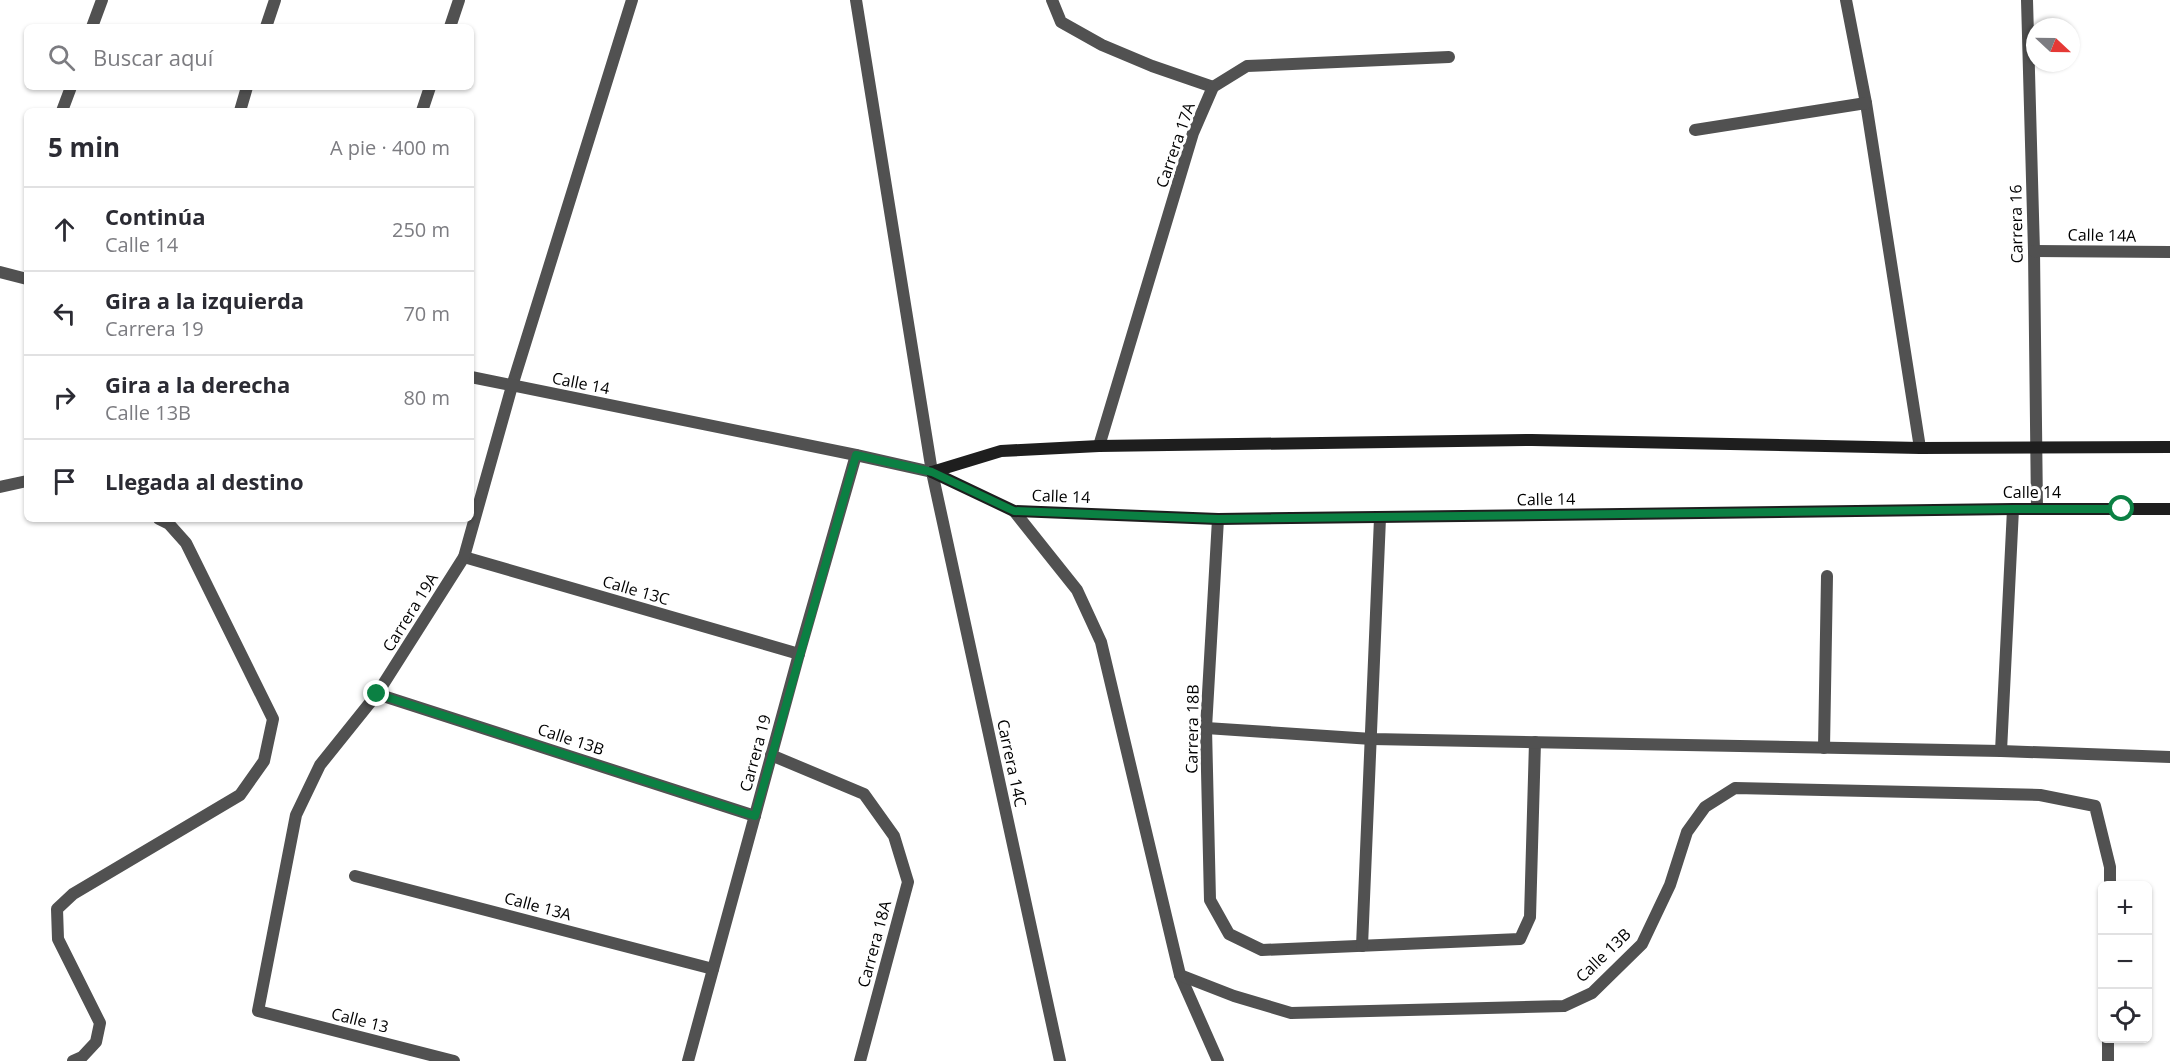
<!DOCTYPE html>
<html lang="es">
<head>
<meta charset="utf-8">
<style>
  :root { --surface:#fff; --page:#f7f7f7; --text:#2b2b33; --muted:#7c7c81; --line:#e1e1e2 }
  body { margin:0; font-family:"Open Sans",sans-serif; background:var(--page); color:var(--text) }
  .controls { position:absolute; right:18px; bottom:18px; display:grid; overflow:hidden; border-radius:9px; box-shadow:0 2px 4px #0004 }
  .controls button { width:54px; height:54px; display:grid; place-items:center; padding:0; border:0; border-bottom:2px solid var(--line); background:var(--surface); color:var(--text); font:30px sans-serif }
  .compass { position:absolute; left:2026px; top:18px; width:54px; height:54px; border-radius:50%; background:var(--surface); box-shadow:0 2px 4px #0004; rotate:112deg }
  .stop { position:absolute; width:18px; height:18px; margin:-14px; border:4px solid #0b8043; border-radius:50%; background:#fff }
  .stop.end { background:#0b8043; border-color:#fff; box-shadow:0 2px 6px #0008 }
  .list { margin:0; padding:0; list-style:none }
  h2 { display:flex; justify-content:space-between; align-items:center; height:78px; margin:0; padding:0 24px; font-size:26px }
  h2 small { font-size:20px; font-weight:400; color:var(--muted) }
  .list li { display:grid; grid-template-columns:39px 1fr auto; gap:18px; align-items:center; box-sizing:border-box; height:84px; padding:0 24px; border-top:2px solid var(--line) }
  .list b { display:block; font-size:22px; white-space:nowrap }
  .list p { margin:0; font-size:20px; white-space:nowrap; color:var(--muted) }
  .list em { font-size:20px; font-style:normal; color:var(--muted) }
  .icon { flex:none; width:33px; height:33px; fill:none; stroke:currentColor; stroke-width:2; stroke-linecap:round; stroke-linejoin:round }
  .map { position:relative; flex:none; width:2170px; height:1061px; overflow:hidden }
  .search { position:absolute; background:var(--surface); box-shadow:0 2px 4px #0004; left:24px; top:24px; width:450px; height:66px; display:flex; align-items:center; gap:15px; box-sizing:border-box; padding:0 21px; border-radius:9px; color:var(--muted); font-size:22px }
  .panel { position:absolute; background:var(--surface); box-shadow:0 2px 4px #0004; left:24px; top:108px; width:450px; height:414px; border-radius:9px }
  .map>svg:first-child { display:block }
  .lines { fill:none; stroke-linecap:round; stroke-linejoin:round }
  .minor { stroke:#515151; stroke-width:12 }
  .tertiary { stroke:#515151; stroke-width:12 }
  .secondary { stroke:#1e1e1e; stroke-width:12 }
  .route { stroke:#0b8043; stroke-width:8 }
  .labels { text-anchor:middle; dominant-baseline:central; stroke-width:6; stroke-linejoin:round; paint-order:stroke }
  .street-label { font-size:16px; fill:#000; stroke:#fff }
</style>
</head>
<body>
<div class="map">
<svg width="2170" height="1061" viewBox="0 0 2170 1061">
  <rect width="100%" height="100%" fill="#fff"/>
  <g class="lines">
    <g class="minor">
      <path d="M856 0 932 472 1060 1061"/>
      <path d="M1052 0 1061 22 1102 45 1152 66 1213 87"/>
      <path d="M1846 0 1866 103 1920 448"/>
      <path d="M2027 0 2034 251 2037 509"/>
      <path d="M92 27 102 0"/>
      <path d="M266 27 275 0"/>
      <path d="M450 27 459 0"/>
      <path d="M62 111 71 87"/>
      <path d="M240 111 247 87"/>
      <path d="M422 111 430 87"/>
      <path d="M1695 130 1866 103"/>
      <path d="M2034 251 2170 252"/>
      <path d="M1099 446 1193 133 1213 87 1247 66 1449 57"/>
      <path d="M0 487 27 481"/>
      <path d="M1014 511 1077 590 1101 642 1180 975 1218 1061"/>
      <path d="M1218 519 1206 728 1210 900 1229 934 1262 950 1520 939 1530 917 1535 742"/>
      <path d="M464 557 799 654"/>
      <path d="M377 694 755 816"/>
      <path d="M1206 728 1372 739 2001 751 2170 757"/>
      <path d="M1824 748 1827 576"/>
      <path d="M2001 751 2013 509"/>
      <path d="M771 755 864 794 894 836 908 882 860 1061"/>
      <path d="M355 876 713 969"/>
      <path d="M1362 946 1380 518"/>
      <path d="M1180 975 1234 996 1291 1013 1564 1006 1592 993 1642 944 1670 885 1687 832 1705 807 1735 788 2040 795 2095 806 2110 867V886"/>
      <path d="M73 1061 82 1057 96 1042 100 1023 58 939 57 909 73 894 240 795 264 761 273 719 186 543 169 524 159 519"/>
      <path d="M454 1061 258 1011 296 815 320 765 377 694 464 557 512 386 632 0"/>
      <path d="M688 1061 799 654 856 455"/>
      <path d="M2108 1061V1038"/>
    </g>
    <g class="tertiary">
      <path d="M0 272 27 279"/>
      <path d="M471 377 856 455 932 472"/>
    </g>
    <g class="secondary">
      <path d="M932 472 1014 511 1218 519 2013 509H2170"/>
      <path d="M932 472 1001 451 1099 446 1532 440 1920 448 2170 447"/>
    </g>
  </g>
  <g class="lines">
    <path class="route" d="M377 694 755 816 856 455 932 472 1014 511 1218 519 2013 509H2122"/>
  </g>
  <g class="labels">
    <g class="street-label">
      <text transform="translate(1175 145) rotate(-71)">Carrera 17A</text>
      <text transform="translate(2016 224) rotate(-91)">Carrera 16</text>
      <text transform="translate(2102 235) rotate(1)">Calle 14A</text>
      <text transform="translate(581 383) rotate(11)">Calle 14</text>
      <text x="2032" y="492">Calle 14</text>
      <text transform="translate(1061 496) rotate(2)">Calle 14</text>
      <text transform="translate(1546 499) rotate(-1)">Calle 14</text>
      <text transform="translate(636 590) rotate(16)">Calle 13C</text>
      <text transform="translate(410 612) rotate(-58)">Carrera 19A</text>
      <text transform="translate(1192 729) rotate(-89)">Carrera 18B</text>
      <text transform="translate(571 739) rotate(18)">Calle 13B</text>
      <text transform="translate(755 753) rotate(-75)">Carrera 19</text>
      <text transform="translate(1012 763) rotate(78)">Carrera 14C</text>
      <text transform="translate(538 906) rotate(15)">Calle 13A</text>
      <text transform="translate(874 944) rotate(-75)">Carrera 18A</text>
      <text transform="translate(1603 955) rotate(-44)">Calle 13B</text>
      <text transform="translate(360 1020) rotate(14)">Calle 13</text>
    </g>
  </g>
</svg>
<div class="controls">
<button>+</button>
<button>−</button>
<button><svg class="icon" aria-label="locate" viewBox="0 0 24 24"><circle cx="12" cy="12" r="6"/><path d="M12 2v4M12 18v4M2 12h4M18 12h4"/></svg></button>
</div>
<svg class="compass" viewBox="-18 -18 36 36"><path d="M0-13l5 13h-10z" fill="#e53935"/><path d="M0 13l5-13h-10z" fill="#7c7c81"/></svg>
<div class="stop" style="left:2122px;top:509px"></div>
<div class="stop end" style="left:377px;top:694px"></div>
<div class="search"><svg class="icon" aria-label="search" viewBox="0 0 24 24"><circle cx="10" cy="10" r="6"/><path d="M15 15l6 6"/></svg>Buscar aquí</div>
<section class="panel">
<h2>5 min<small>A pie · 400 m</small></h2>
<ul class="list">
<li><svg class="icon" aria-label="ahead" viewBox="0 0 24 24"><path d="M12 20V5M6 11l6-6 6 6"/></svg><div><b>Continúa</b><p>Calle 14</p></div><em>250 m</em></li>
<li><svg class="icon" aria-label="left" viewBox="0 0 24 24"><path d="M17 20v-9H6M10 6l-5 5 5 5"/></svg><div><b>Gira a la izquierda</b><p>Carrera 19</p></div><em>70 m</em></li>
<li><svg class="icon" aria-label="right" viewBox="0 0 24 24"><path d="M7 20v-9h11M14 6l5 5-5 5"/></svg><div><b>Gira a la derecha</b><p>Calle 13B</p></div><em>80 m</em></li>
<li><svg class="icon" aria-label="arrive" viewBox="0 0 24 24"><path d="M6 21V4h12l-3 4 3 4H6"/></svg><div><b>Llegada al destino</b></div></li>
</ul>
</section>
</div>
</body>
</html>
